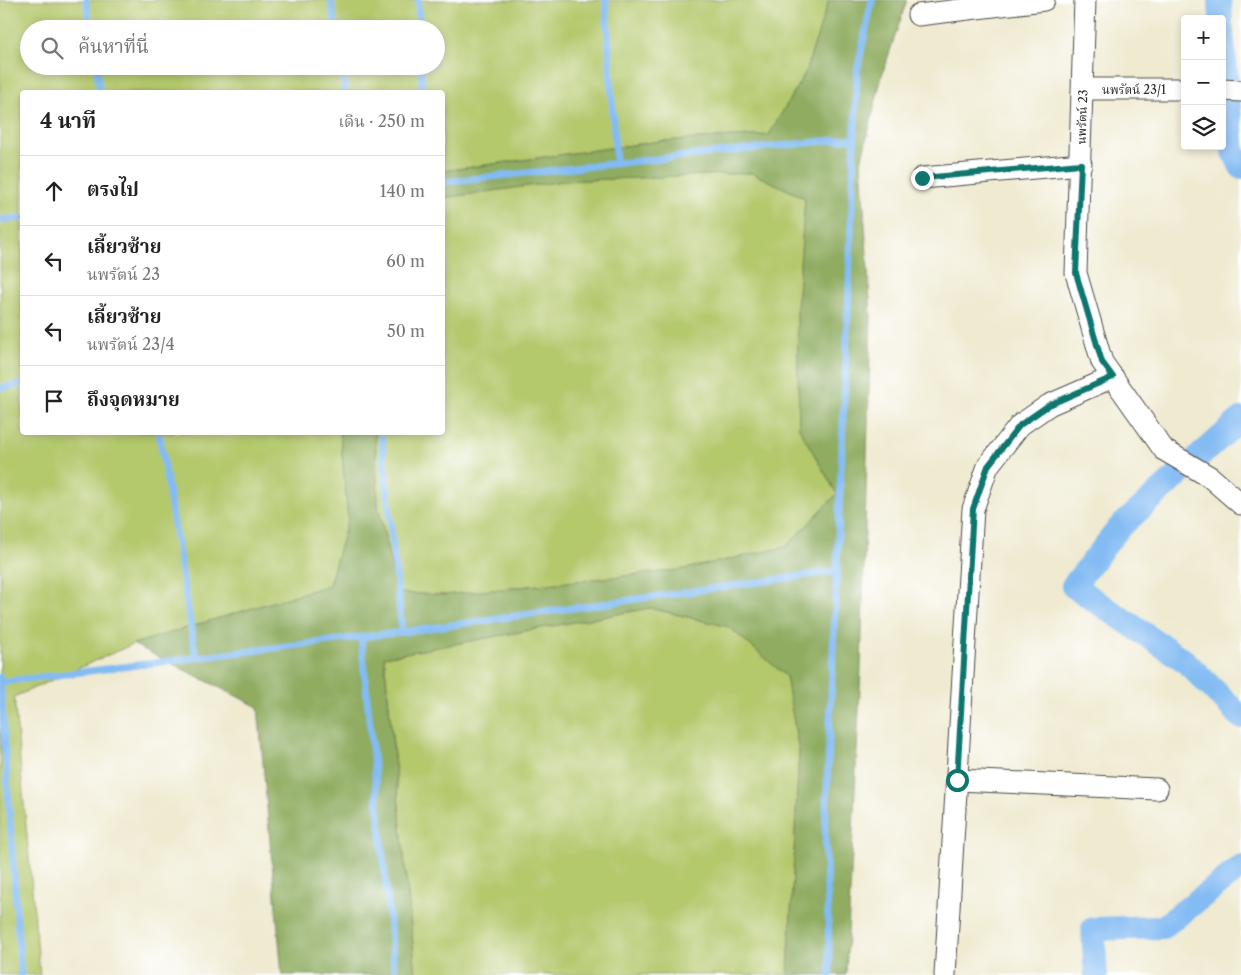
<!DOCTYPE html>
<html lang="th">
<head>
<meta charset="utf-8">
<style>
  :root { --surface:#fff; --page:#f2f2f2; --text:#222; --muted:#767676; --line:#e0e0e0 }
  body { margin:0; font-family:"Libre Caslon Text","Noto Serif Thai",serif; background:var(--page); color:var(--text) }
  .controls { position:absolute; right:15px; top:15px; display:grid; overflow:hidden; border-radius:5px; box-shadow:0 2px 8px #0003 }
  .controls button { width:45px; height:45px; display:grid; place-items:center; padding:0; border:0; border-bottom:1px solid var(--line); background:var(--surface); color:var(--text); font:25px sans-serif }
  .stop { position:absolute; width:15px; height:15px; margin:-11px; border:4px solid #0f766e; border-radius:50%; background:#fff }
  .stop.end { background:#0f766e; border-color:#fff; box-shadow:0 1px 5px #0008 }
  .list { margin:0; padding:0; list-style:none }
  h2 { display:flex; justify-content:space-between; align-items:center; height:65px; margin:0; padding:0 20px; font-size:21px }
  h2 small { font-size:16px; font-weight:400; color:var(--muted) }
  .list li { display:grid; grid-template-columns:32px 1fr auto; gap:15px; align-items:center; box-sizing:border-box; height:70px; padding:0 20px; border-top:1px solid var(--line) }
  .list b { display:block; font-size:19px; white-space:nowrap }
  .list p { margin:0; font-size:16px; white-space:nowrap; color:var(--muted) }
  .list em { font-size:16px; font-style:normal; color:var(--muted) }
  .icon { flex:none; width:28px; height:28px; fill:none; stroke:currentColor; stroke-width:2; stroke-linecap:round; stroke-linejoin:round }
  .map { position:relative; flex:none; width:1241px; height:975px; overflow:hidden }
  .search { position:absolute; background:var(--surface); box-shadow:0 2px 8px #0003; left:20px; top:20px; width:425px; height:55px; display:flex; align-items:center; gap:12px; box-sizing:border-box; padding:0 18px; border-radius:28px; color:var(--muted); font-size:19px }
  .panel { position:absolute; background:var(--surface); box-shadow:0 2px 8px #0003; left:20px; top:90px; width:425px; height:345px; border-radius:5px }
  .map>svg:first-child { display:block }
  .green { fill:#b4c86c; stroke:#707a4c; fill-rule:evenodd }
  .forest { fill:#8fac60; stroke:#5d6c46 }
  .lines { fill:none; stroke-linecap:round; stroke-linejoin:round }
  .stream { stroke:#83bbf3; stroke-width:7 }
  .canal { stroke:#83bbf3; stroke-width:24 }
  .minor-casing { stroke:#484844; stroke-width:23 }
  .minor { stroke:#fff; stroke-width:21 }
  .route { stroke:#0f766e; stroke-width:6 }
  .labels { text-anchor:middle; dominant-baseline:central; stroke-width:4.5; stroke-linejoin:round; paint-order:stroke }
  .street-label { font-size:12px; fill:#2b2b2b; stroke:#fff }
</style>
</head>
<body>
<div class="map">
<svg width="1241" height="975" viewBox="0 0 1241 975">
  <rect width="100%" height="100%" fill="#fff"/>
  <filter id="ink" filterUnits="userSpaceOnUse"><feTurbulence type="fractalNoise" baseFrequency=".02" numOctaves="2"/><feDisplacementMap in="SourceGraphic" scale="10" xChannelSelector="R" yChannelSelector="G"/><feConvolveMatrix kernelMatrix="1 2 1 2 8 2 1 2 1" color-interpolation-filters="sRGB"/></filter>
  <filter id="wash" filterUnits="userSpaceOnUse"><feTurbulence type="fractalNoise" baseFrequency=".0096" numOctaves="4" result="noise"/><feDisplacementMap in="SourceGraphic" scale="20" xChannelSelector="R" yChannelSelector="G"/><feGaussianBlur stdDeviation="1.12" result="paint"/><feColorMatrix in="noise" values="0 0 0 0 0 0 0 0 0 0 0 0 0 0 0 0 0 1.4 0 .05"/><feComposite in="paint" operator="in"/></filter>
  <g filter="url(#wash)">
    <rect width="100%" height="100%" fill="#efead0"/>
    <g class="green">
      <path d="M0 0H829L805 73 769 135 661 141 443 171 442 92H22V432L340 433 348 519 329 585 133 644 14 697 40 975H0ZM29 29H436V66H29Z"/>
      <path d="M752 173 805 198 797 308 799 428 837 494 786 547 680 570 444 595 397 593 378 505 375 433 442 432 443 198 563 181Z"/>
      <path d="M650 608 729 627 786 676 799 752 788 975H416L384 657Z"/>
    </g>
    <path class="forest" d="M829 0H907L882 75 861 162 871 316 861 669 846 975H788L799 752 786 676 729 627 650 608 384 657 416 975H282L258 707 133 644 329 585 348 519 340 433H375L378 505 397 593 444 595 680 570 786 547 837 494 799 428 797 308 805 198 752 173 563 181 443 198V171L661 141 769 135 805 73Z"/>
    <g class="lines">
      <g class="stream">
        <path d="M86 0 90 29"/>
        <path d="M331 0 336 29"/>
        <path d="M418 0 419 29"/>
        <path d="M606 0 616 164"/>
        <path d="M96 66 100 92"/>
        <path d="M342 66 345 92"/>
        <path d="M421 66 422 92"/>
        <path d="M442 182 854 138"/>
        <path d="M0 220 22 218"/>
        <path d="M0 388 22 384"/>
        <path d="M159 432 196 658"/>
        <path d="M381 432 402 632"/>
        <path d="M361 637 395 975"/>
        <path d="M0 677 21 975"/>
        <path d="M1 682 402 632 837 571"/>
        <path d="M830 975 825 832 848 311 857 72 872 0"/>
      </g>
      <g class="canal">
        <path d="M1220 0 1221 19"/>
        <path d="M1222 30 1233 150 1241 167"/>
        <path d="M1241 419 1119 528 1073 586 1185 661 1241 717"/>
        <path d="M1096 975 1093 929 1163 927 1241 867"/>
      </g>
    </g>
  </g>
  <g filter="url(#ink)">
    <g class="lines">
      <defs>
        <g id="minor">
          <path d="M1085 0 1076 273 1102 362 1164 450 1210 477 1241 504"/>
          <path d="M918 15 1044 0"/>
          <path d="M1083 89H1185"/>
          <path d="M1222 90 1241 91"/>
          <path d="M922 178 1081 164"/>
          <path d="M957 780 1157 789"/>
          <path d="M945 975 973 509 988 466 1020 425 1049 405 1113 377"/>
        </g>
      </defs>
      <use href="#minor" class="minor-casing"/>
      <use href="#minor" class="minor"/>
    </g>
  </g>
  <g class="lines" filter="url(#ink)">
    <path class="route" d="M922 178 1081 164 1076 273 1102 362 1113 377 1049 405 1020 425 988 466 973 509 957 780"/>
  </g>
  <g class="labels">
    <g class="street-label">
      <text x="1134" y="89">นพรัตน์ 23/1</text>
      <text transform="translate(1082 117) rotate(-88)">นพรัตน์ 23</text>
    </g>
  </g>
</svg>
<div class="controls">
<button>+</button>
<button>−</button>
<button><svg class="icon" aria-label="layers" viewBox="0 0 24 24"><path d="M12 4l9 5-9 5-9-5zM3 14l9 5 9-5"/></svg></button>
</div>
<div class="stop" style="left:957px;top:780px"></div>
<div class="stop end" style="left:922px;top:178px"></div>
<div class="search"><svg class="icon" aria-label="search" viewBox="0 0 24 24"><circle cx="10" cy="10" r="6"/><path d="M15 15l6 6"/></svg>ค้นหาที่นี่</div>
<section class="panel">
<h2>4 นาที<small>เดิน · 250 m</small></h2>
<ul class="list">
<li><svg class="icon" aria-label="ahead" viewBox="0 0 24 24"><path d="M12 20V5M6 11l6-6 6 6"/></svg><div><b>ตรงไป</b></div><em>140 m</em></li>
<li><svg class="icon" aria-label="left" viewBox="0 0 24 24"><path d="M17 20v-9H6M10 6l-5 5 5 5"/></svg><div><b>เลี้ยวซ้าย</b><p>นพรัตน์ 23</p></div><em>60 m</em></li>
<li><svg class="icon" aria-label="left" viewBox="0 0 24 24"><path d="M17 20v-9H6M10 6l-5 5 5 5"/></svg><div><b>เลี้ยวซ้าย</b><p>นพรัตน์ 23/4</p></div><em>50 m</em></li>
<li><svg class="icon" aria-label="arrive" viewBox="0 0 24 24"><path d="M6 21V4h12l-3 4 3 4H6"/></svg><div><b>ถึงจุดหมาย</b></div></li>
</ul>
</section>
</div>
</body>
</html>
